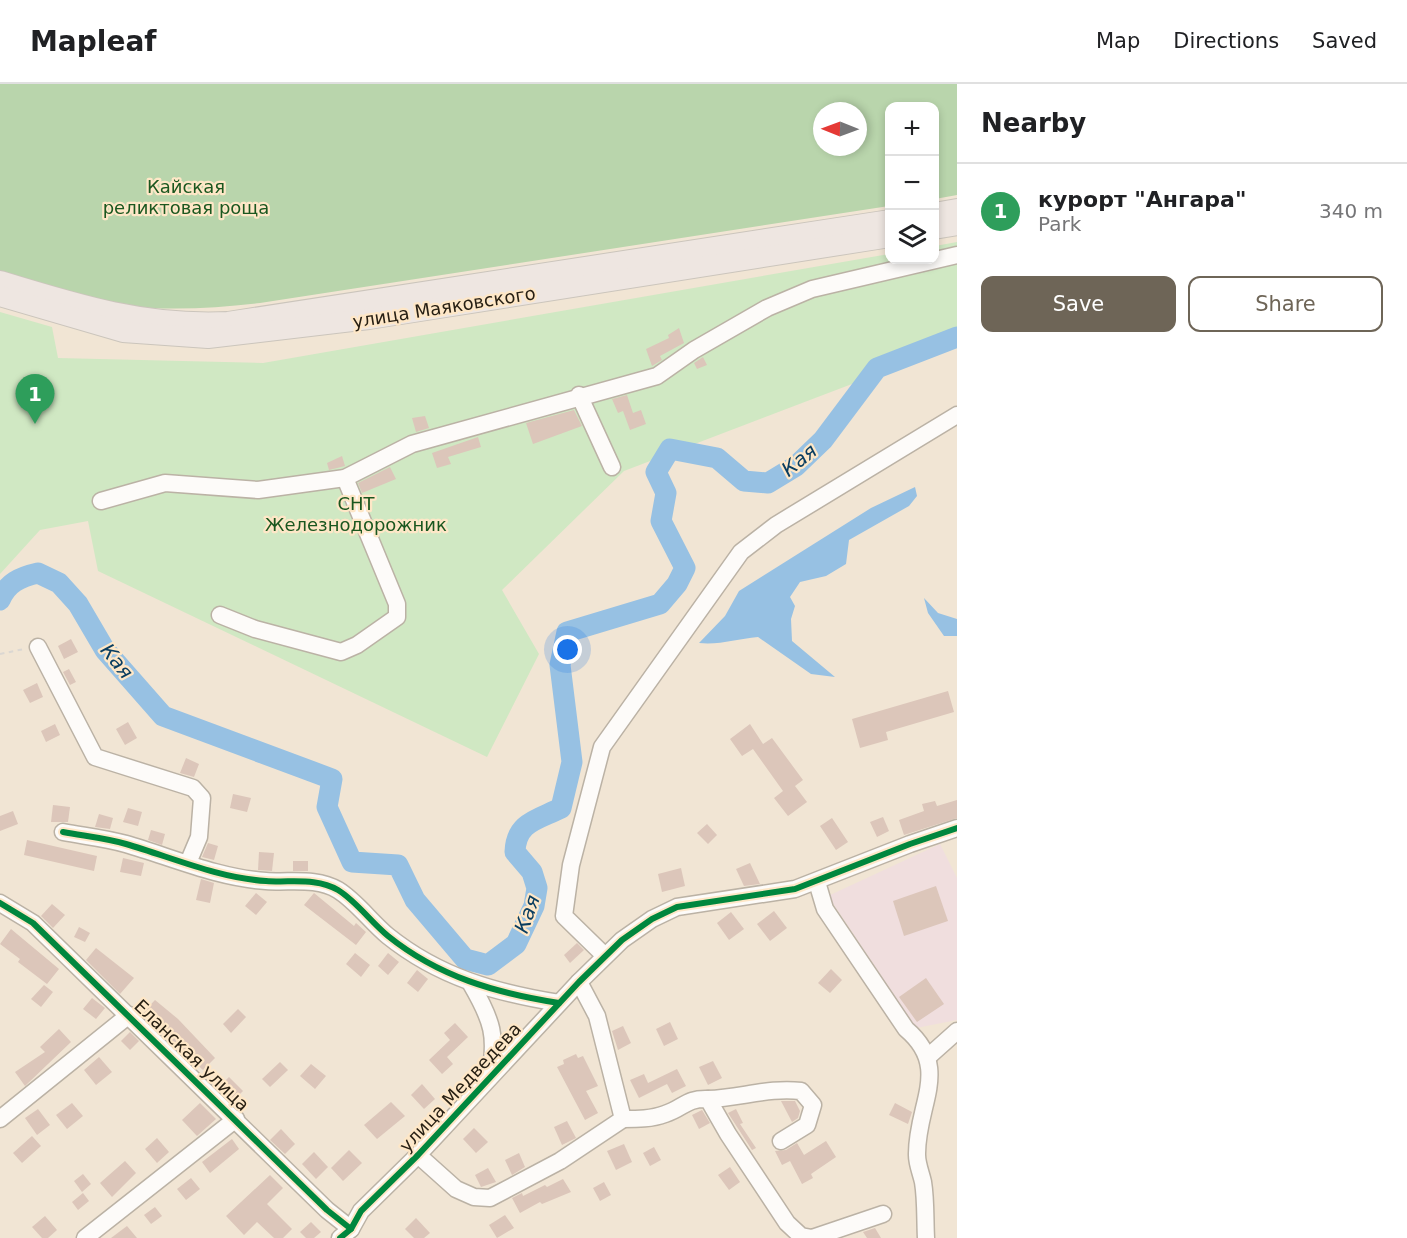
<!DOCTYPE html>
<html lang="en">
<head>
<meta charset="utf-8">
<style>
  :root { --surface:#fff; --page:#f6f6f6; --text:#202124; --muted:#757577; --line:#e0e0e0; --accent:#6e6557 }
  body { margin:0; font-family:"DejaVu Sans",sans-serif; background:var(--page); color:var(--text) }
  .controls { position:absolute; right:18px; top:18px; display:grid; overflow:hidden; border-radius:12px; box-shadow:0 3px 9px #0003 }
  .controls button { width:54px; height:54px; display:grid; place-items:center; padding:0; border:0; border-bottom:2px solid var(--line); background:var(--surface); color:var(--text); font:30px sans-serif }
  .compass { position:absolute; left:813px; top:18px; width:54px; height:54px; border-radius:50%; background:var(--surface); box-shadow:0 3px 9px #0003; rotate:271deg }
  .you { position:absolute; left:568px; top:566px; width:21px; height:21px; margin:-15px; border:4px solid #fff; border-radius:50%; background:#1a73e8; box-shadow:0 0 0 9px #1a73e833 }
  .badge { display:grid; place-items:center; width:39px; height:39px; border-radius:50%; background:var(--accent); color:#fff; font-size:20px; font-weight:700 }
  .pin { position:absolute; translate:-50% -50px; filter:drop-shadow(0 2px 3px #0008) }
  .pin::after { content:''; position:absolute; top:32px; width:21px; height:18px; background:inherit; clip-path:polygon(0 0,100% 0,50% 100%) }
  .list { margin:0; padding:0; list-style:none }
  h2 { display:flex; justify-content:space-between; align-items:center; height:78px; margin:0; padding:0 24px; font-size:26px }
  h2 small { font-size:20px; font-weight:400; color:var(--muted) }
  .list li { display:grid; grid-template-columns:39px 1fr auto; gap:18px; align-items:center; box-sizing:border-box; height:96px; padding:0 24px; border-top:2px solid var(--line) }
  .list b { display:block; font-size:22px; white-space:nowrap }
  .list p { margin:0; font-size:20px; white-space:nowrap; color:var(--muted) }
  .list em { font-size:20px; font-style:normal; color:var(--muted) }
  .actions { display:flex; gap:12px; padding:18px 24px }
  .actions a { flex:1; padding:14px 0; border:2px solid var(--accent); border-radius:12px; text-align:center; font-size:21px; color:var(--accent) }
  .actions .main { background:var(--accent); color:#fff }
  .icon { flex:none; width:33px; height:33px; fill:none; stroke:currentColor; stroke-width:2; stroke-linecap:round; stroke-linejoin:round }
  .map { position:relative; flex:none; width:957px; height:1154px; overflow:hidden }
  header { display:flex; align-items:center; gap:36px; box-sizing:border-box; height:84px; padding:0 30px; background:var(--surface); border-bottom:2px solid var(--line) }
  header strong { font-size:28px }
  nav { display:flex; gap:33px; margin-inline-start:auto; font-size:21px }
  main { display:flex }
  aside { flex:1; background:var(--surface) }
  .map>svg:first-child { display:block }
  .industrial { fill:#f0dede }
  .green { fill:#d0e8c3 }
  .forest { fill:#b9d5ac; fill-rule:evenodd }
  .water { fill:#97c1e3 }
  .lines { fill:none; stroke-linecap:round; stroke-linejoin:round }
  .river { stroke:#97c1e3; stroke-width:21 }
  .building { fill:#dcc6ba }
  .minor-casing { stroke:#bbb2a5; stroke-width:19 }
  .major-casing { stroke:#cbc5bc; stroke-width:22 }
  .path { stroke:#dbd7d2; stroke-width:2; stroke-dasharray:4.5 4.5; stroke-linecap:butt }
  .minor { stroke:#fdfbf9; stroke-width:16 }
  .major { stroke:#eee6e1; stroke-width:20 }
  .cycleway-casing { stroke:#fee7c7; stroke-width:10 }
  .cycleway { stroke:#00873e; stroke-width:6 }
  .labels { text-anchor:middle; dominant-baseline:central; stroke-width:4.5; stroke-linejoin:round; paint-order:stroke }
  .park-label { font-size:18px; fill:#1a571f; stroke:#fee7c7 }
  .street-label { font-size:18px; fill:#282014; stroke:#fee7c7 }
  .water-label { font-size:20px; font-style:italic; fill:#093d60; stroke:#fee7c7 }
</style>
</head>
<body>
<header>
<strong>Mapleaf</strong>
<nav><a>Map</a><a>Directions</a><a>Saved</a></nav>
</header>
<main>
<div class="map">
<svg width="957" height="1154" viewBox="0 0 957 1154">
  <rect width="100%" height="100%" fill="#f1e5d4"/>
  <path class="industrial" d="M940 760 957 794V936L916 944 828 812Z"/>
  <path class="green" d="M957 158V260L624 387 502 506 539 570 487 673 98 487 88 437 40 446 0 490V228L52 243 58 274 263 279 889 170 890 176H934L935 162Z"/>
  <path class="forest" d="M0 0H957V111L935 115 934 22H890L889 122 260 219C200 226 141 228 80 215 53 210 27 200 0 193ZM822 27H858V63H822Z"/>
  <g class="water">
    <path d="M915 403 917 412 909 422 849 456 846 480 826 492 800 498 790 513 795 522 791 535 792 557 835 593 811 590 758 553C737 555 720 561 699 559L725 532 739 507 871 424Z"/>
    <path d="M924 514 938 529 957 535V552H944L928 529Z"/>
  </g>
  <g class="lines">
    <path class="river" d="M0 516C7 499 20 493 38 489L59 499 78 520 105 566 163 632 332 695 327 723 352 778 398 781 415 816 465 875 488 881 516 860 534 822 537 804 532 788 515 768C516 738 537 736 561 724L572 678 560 581 567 548 660 520 677 500 685 484 661 437 666 409 656 388 670 365 717 374 744 397 768 399 796 382 823 356 877 284 957 253"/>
  </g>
  <g class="building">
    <path d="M679 244 684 259 660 272 662 276 652 282 646 265 669 254 668 251Z"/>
    <path d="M703 273 707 281 697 285 694 279Z"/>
    <path d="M627 311 633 329 641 326 646 340 630 346 623 327 618 329 612 315Z"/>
    <path d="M574 326 582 342 533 360 526 339Z"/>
    <path d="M425 332 429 344 416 348 412 334Z"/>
    <path d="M478 353 481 363 448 373 451 380 437 384 432 369Z"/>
    <path d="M342 372 345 382 329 386 327 379Z"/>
    <path d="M390 383 396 395 362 409 358 399Z"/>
    <path d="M71 555 78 568 64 575 58 562Z"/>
    <path d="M69 585 76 598 70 601 63 588Z"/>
    <path d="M37 599 43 613 30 619 23 606Z"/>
    <path d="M948 607 954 628 886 648 888 656 860 664 852 635Z"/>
    <path d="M128 638 137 654 125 661 116 645Z"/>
    <path d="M55 640 60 651 46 658 41 647Z"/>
    <path d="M750 640 763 660 772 654 803 696 795 702 807 718 788 732 774 714 783 707 753 665 742 672 730 655Z"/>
    <path d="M186 674 199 680 194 693 180 689Z"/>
    <path d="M233 710 251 714 247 728 230 724Z"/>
    <path d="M957 716V734L904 751 899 736 924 727 922 720 935 717 937 722Z"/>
    <path d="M53 721 70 723 68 738H51Z"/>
    <path d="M128 724 142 728 138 742 123 738Z"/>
    <path d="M13 727 18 740 0 747V732Z"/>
    <path d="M99 730 113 734 110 745 95 743Z"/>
    <path d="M883 733 889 747 877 753 870 738Z"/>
    <path d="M832 734 848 758 836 766 820 742Z"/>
    <path d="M707 740 717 751 708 760 697 749Z"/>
    <path d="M151 746 165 750 162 761 148 756Z"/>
    <path d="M27 756 97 772 94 787 24 771Z"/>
    <path d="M208 759 218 762 214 776 202 773Z"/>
    <path d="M259 768 274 769 272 787 258 786Z"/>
    <path d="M123 774 144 779 141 792 120 788Z"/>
    <rect x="293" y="777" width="15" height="10"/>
    <path d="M750 779 760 800 744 802 736 785Z"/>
    <path d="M681 784 685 802 662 808 658 790Z"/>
    <path d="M201 795 214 799 210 819 196 816Z"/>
    <path d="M936 802 948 837 904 852 893 817Z"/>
    <path d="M256 809 267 818 256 831 245 822Z"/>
    <path d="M314 809 354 842 356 839 366 848 356 861 304 821Z"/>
    <path d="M52 820 65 831 53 844 41 832Z"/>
    <path d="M774 827 787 844 770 857 757 840Z"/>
    <path d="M731 828 744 845 729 856 717 839Z"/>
    <path d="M79 843 90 849 85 858 74 853Z"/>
    <path d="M11 845 59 885 47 900 18 878 20 875 0 860Z"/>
    <path d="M577 859 584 866 570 879 564 871Z"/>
    <path d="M96 864 134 894 120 910 86 876Z"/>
    <path d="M355 869 370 881 361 893 346 880Z"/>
    <path d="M388 869 399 878 388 891 378 882Z"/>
    <path d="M831 885 842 896 830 909 818 899Z"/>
    <path d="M417 886 428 895 418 908 407 899Z"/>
    <path d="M926 894 944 920 917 938 899 913Z"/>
    <path d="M44 901 53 908 41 923 31 915Z"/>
    <path d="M92 914 105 924 96 935 83 925Z"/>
    <path d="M155 916 178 935 215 974 203 986 142 930Z"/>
    <path d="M238 925 246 933 231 949 223 940Z"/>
    <path d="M670 938 678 955 664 962 656 945Z"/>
    <path d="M455 939 468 953 447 973 453 980 442 990 429 976 450 956 444 949Z"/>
    <path d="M623 942 631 959 618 966 612 947Z"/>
    <path d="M59 945 71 958 25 1002 15 988 45 968 40 963Z"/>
    <path d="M130 948 139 957 130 966 121 957Z"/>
    <path d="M576 970 578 974 583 972 598 1002 586 1007 598 1029 585 1036 557 983 564 980 563 976Z"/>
    <path d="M99 973 112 988 96 1001 84 986Z"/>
    <path d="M713 977 722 994 708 1001 699 983Z"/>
    <path d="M280 978 288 986 270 1003 262 995Z"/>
    <path d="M311 980 326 992 315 1005 300 992Z"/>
    <path d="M677 985 686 1002 672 1009 667 1000 639 1014 630 996 644 990 648 999Z"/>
    <path d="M229 993 243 1007 233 1017 219 1003Z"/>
    <path d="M422 1000 435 1015 424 1025 411 1011Z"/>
    <path d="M781 1017H795L800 1027 798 1034 792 1038Z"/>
    <path d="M391 1018 405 1032 377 1055 364 1041Z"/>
    <path d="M72 1019 83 1032 67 1045 56 1031Z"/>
    <path d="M200 1019 216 1035 197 1052 182 1036Z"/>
    <path d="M895 1019 912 1028 908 1040 889 1031Z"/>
    <path d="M38 1025 50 1041 37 1051 25 1034Z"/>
    <path d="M736 1025 743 1039 740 1040 756 1064 752 1066 728 1029Z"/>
    <path d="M702 1026 710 1039 699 1045 692 1031Z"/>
    <path d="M567 1037 576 1054 562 1061 554 1043Z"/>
    <path d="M474 1044 488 1058 476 1069 463 1055Z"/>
    <path d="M281 1045 295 1060 285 1070 270 1056Z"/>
    <path d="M32 1052 41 1062 22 1079 13 1069Z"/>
    <path d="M157 1054 169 1068 157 1079 145 1065Z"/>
    <path d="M232 1055 239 1065 210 1089 202 1078Z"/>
    <path d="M826 1057 836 1073 811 1090 813 1094 802 1100 790 1077 782 1081 775 1067 786 1066 797 1059 804 1071Z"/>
    <path d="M624 1060 632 1078 616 1086 607 1067Z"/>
    <path d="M654 1063 661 1076 650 1082 643 1069Z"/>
    <path d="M349 1066 362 1079 343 1097 331 1084Z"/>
    <path d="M314 1068 328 1083 316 1095 302 1080Z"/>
    <path d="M519 1069 525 1083 512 1091 505 1076Z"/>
    <path d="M125 1077 136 1089 112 1113 100 1099Z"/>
    <path d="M730 1083 740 1098 729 1106 718 1091Z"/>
    <path d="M488 1084 496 1098 481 1103 475 1091Z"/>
    <path d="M83 1090 91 1100 82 1108 74 1097Z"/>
    <path d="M270 1091 283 1104 267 1120 292 1145 283 1154H274L257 1138 244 1151 226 1132Z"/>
    <path d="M191 1094 200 1105 186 1116 177 1105Z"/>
    <path d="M563 1095 571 1108 542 1120 540 1118 520 1129 512 1114 522 1109 523 1112 545 1101 547 1103Z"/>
    <path d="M604 1098 611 1111 600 1117 593 1104Z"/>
    <path d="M83 1109 89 1117 78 1126 72 1118Z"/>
    <path d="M155 1123 162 1132 151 1140 144 1131Z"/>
    <path d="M505 1131 514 1144 497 1154 489 1141Z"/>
    <path d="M45 1132 57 1146 48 1154H42L32 1143Z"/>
    <path d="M416 1134 430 1149 424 1154H414L405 1145Z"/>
    <path d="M311 1138 321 1148 314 1154H306L300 1148Z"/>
    <path d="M127 1142 137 1154H111Z"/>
    <path d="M875 1144 881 1154H867L863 1148Z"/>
  </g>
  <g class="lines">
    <defs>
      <g id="minor">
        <path d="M579 311 612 383"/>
        <path d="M101 417 165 399 258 406 345 394 412 360 657 292 694 266 767 224 812 205 957 171"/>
        <path d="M220 531 255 545 341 568 357 561 397 533V520L345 394"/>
        <path d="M38 563 95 673 193 704 202 714 199 753 188 779"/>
        <path d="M63 748C84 752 105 754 126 760 171 773 218 794 266 797 290 799 316 793 338 806 356 817 371 838 388 852 439 893 496 909 559 919"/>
        <path d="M817 798 825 825 906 945C952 984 916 1021 917 1071 917 1080 921 1089 923 1098 926 1116 925 1136 926 1154"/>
        <path d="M0 819 33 839 327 1126 351 1145"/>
        <path d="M605 872 564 832 571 781 602 663 741 468 776 441 957 331"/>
        <path d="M471 900C492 936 498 953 489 994"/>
        <path d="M929 972 957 947"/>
        <path d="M708 1015C740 1014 770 1003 801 1007L813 1021 807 1041 781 1057"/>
        <path d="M0 1035 129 931"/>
        <path d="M623 1035C637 1035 652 1035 665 1030 684 1024 686 1014 708 1015L728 1050 787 1139 801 1152 812 1154 883 1130"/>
        <path d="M418 1071 456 1105 474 1113 490 1114 560 1077 623 1035 597 932 579 898"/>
        <path d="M85 1154 236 1035"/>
        <path d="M340 1154 351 1145 361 1127 418 1071 579 898 622 856 652 835 677 823 795 805 910 760 957 744"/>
      </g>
      <g id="major">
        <path d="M934 129 957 125"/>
        <path d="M934 145 957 141"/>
        <path d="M0 197C78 221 145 242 228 238L890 136"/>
        <path d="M0 212 123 248 208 254 369 235 890 153"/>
      </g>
    </defs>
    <use href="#minor" class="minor-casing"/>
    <use href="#major" class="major-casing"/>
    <path class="path" d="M0 570 24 565"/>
    <use href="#minor" class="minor"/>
    <use href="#major" class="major"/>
    <defs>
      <g id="cycleway">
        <path d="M63 748C84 752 105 754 126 760 171 773 218 794 266 797 290 799 316 793 338 806 356 817 371 838 388 852 439 893 496 909 559 919"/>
        <path d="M0 819 33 839 327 1126 351 1145"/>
        <path d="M340 1154 351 1145 361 1127 418 1071 579 898 622 856 652 835 677 823 795 805 910 760 957 744"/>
      </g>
    </defs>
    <use href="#cycleway" class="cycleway-casing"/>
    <use href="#cycleway" class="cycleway"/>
  </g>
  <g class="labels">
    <g class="park-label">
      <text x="186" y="102">Кайская<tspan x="186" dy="21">реликтовая роща</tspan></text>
      <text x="356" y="419">СНТ<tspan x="356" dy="21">Железнодорожник</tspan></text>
    </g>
    <g class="street-label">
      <text transform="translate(444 223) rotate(-9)">улица Маяковского</text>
      <text transform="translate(192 971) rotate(44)">Еланская улица</text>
      <text transform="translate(460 1003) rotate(-47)">улица Медведева</text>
    </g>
    <g class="water-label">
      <text transform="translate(799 376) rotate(-39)">Кая</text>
      <text transform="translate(117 577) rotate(51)">Кая</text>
      <text transform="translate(527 830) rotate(-70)">Кая</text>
    </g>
  </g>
</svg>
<div class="controls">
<button>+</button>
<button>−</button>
<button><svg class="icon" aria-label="layers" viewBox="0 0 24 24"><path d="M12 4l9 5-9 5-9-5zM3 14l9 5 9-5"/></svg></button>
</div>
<svg class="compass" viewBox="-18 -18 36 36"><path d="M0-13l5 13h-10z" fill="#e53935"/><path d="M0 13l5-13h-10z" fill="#757577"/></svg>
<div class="you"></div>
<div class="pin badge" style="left:35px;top:340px;background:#2e9e5b">1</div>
</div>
<aside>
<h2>Nearby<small></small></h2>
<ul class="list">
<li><span class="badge" style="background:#2e9e5b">1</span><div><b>курорт &quot;Ангара&quot;</b><p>Park</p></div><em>340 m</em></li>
</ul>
<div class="actions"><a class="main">Save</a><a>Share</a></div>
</aside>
</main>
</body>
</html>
